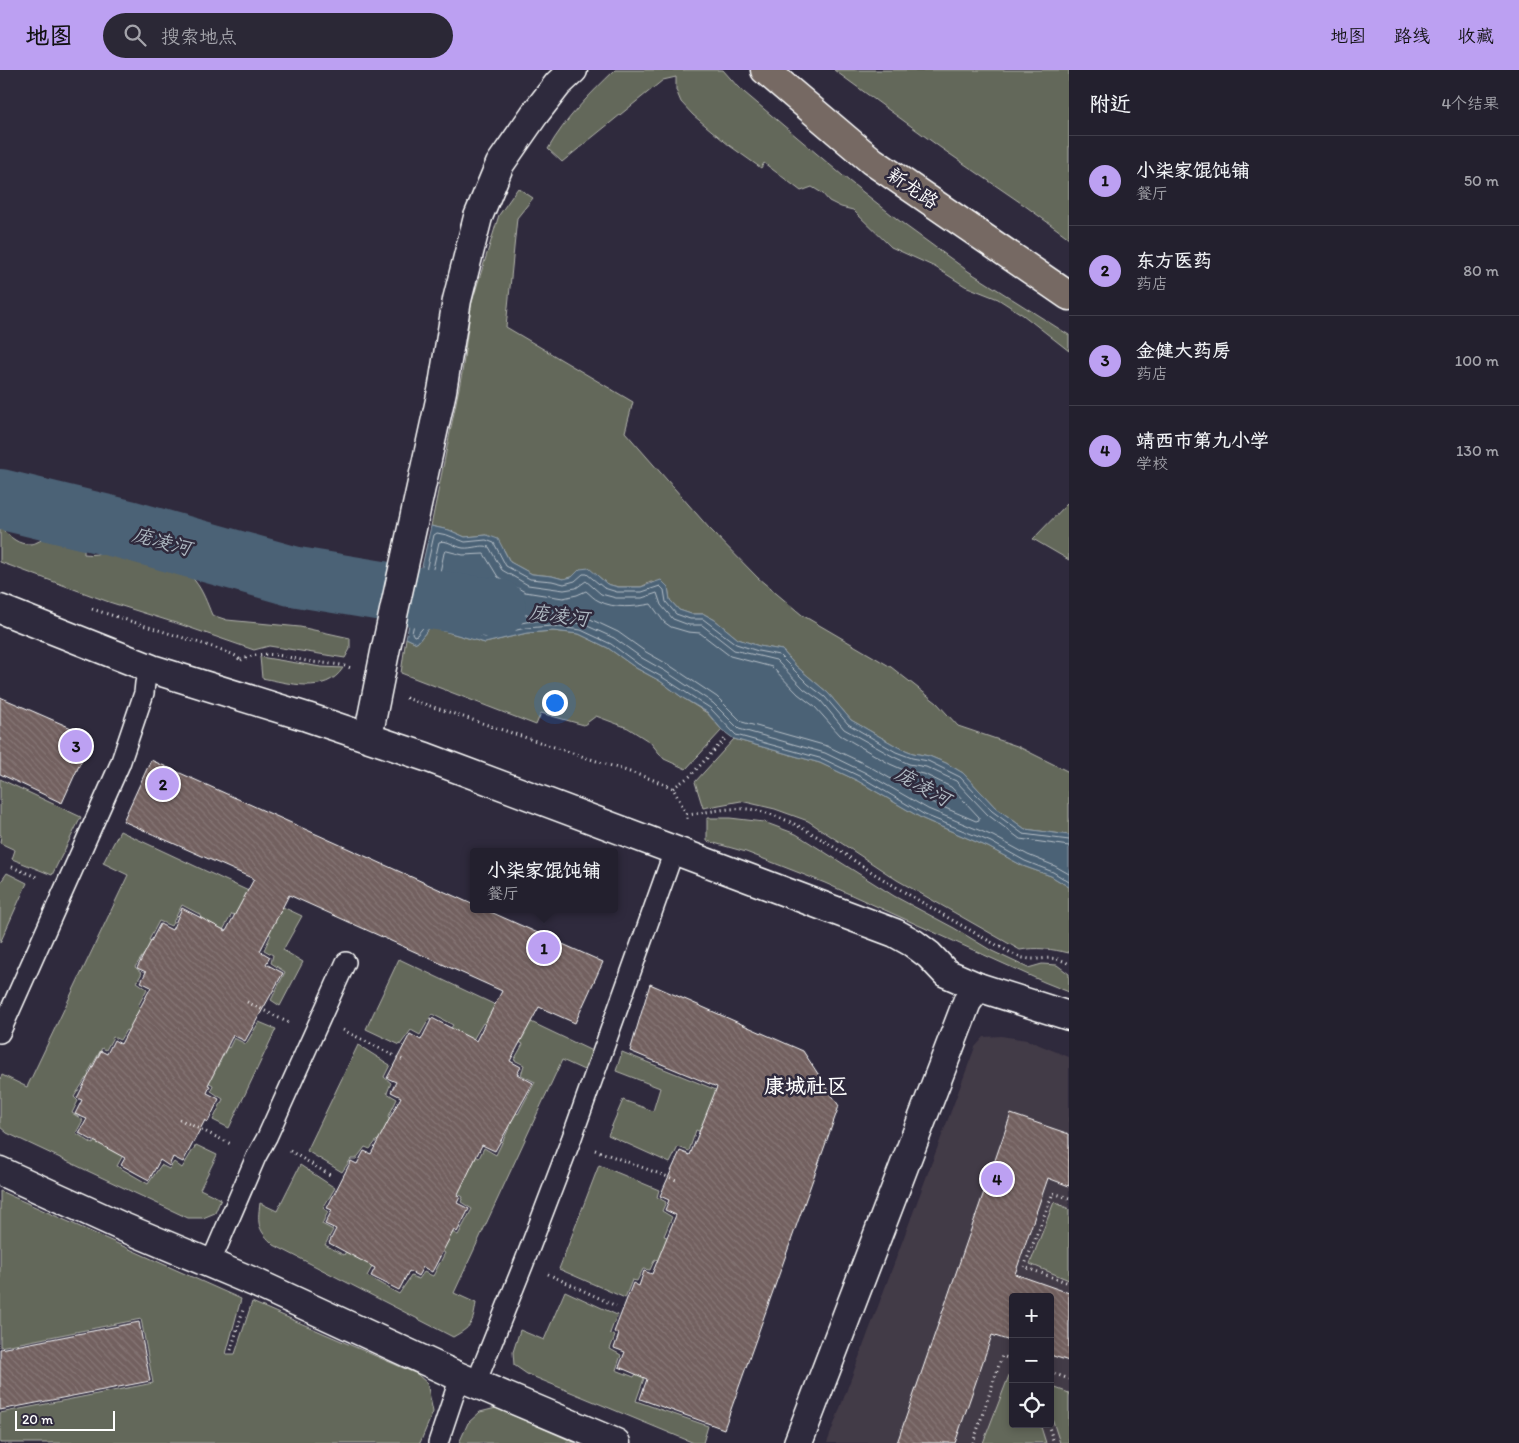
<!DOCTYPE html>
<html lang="zh">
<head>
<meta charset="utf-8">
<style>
  :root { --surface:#23202e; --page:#2b2836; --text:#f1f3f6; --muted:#a3a3aa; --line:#403e4a; --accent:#bca0f2 }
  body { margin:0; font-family:Itim,"LXGW WenKai TC",sans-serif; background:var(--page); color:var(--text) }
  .controls { position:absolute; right:15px; bottom:15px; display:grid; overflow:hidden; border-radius:5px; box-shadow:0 2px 8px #0003 }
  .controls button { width:45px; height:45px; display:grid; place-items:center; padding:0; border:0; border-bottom:1px solid var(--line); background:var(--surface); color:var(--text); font:25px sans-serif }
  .scale { position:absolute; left:15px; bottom:12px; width:100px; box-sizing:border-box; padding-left:5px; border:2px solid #fff; border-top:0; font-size:14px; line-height:18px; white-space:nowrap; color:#fff; -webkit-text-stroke:4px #2f2a3d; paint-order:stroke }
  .you { position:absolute; left:554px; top:632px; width:18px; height:18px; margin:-12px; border:4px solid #fff; border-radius:50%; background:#1a73e8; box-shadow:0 0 0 8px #1a73e833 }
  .badge { display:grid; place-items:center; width:32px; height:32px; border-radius:50%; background:var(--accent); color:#111; font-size:16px; font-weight:700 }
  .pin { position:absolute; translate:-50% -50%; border:2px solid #fff; box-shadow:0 1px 5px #0006 }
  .popup { position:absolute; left:470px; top:778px; width:148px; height:65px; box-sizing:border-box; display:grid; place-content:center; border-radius:5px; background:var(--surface); filter:drop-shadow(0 1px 4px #0005); font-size:16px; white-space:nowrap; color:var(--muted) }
  .popup b { font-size:19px; color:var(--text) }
  .popup::after { content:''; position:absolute; left:50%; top:100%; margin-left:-10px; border:10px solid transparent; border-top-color:var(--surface) }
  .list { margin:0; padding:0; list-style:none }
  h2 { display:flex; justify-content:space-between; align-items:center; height:65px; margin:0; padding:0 20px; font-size:21px }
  h2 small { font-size:16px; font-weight:400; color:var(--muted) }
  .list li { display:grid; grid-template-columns:32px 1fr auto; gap:15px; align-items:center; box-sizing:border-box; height:90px; padding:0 20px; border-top:1px solid var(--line) }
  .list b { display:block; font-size:19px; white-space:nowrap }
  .list p { margin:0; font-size:16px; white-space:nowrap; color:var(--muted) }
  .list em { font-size:16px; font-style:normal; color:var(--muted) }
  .icon { flex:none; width:28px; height:28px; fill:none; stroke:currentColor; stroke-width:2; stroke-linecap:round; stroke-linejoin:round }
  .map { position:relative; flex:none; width:1069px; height:1373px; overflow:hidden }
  header { display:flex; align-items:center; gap:30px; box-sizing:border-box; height:70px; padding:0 25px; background:var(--accent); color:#111 }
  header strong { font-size:24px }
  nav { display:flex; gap:28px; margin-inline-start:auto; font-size:18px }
  .search { width:350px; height:45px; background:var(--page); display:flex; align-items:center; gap:12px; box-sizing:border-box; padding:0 18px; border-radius:28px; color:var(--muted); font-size:19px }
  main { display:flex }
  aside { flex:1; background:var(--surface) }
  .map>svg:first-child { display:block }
  .built { fill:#433a47; fill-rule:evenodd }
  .green { fill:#64685a; stroke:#b2b4ac }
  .water { fill:#4b6276; stroke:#93a1ad }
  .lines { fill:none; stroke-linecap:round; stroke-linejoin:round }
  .shore { stroke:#b7c0c8; stroke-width:1 }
  .river { stroke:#4b6276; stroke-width:60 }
  .building { fill:url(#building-back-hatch); stroke:#fff }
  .lane-casing { stroke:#fff; stroke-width:22 }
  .street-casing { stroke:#fff; stroke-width:31 }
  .primary-casing { stroke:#fff; stroke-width:31 }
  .path { stroke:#fff; stroke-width:3; stroke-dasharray:1 4; stroke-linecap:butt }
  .lane { stroke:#2f2a3d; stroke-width:19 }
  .street { stroke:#2f2a3d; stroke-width:28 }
  .primary { stroke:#766964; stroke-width:28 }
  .labels { text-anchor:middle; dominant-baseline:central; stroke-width:5; stroke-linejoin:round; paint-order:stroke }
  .street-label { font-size:19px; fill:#fff; stroke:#2f2a3d }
  .water-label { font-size:20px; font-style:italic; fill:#aeb8c1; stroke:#2f2a3d }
  .quarter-label { font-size:21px; font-weight:bold; fill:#fff; stroke:#2f2a3d }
</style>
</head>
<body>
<header>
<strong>地图</strong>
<div class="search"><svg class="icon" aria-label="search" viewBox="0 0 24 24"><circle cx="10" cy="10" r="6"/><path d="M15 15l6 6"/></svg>搜索地点</div>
<nav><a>地图</a><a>路线</a><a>收藏</a></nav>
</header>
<main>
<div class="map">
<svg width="1069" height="1373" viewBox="0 0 1069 1373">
  <defs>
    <pattern id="building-back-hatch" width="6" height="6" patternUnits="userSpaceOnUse" patternTransform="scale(1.25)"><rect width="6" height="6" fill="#72605f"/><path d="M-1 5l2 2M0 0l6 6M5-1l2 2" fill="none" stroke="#877877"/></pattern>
  </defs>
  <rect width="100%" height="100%" fill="#2f2a3d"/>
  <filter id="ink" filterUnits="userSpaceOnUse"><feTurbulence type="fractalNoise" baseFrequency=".02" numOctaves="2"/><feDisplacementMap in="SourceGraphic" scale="10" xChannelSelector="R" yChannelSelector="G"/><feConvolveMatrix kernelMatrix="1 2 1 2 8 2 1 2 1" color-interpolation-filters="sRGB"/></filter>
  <g filter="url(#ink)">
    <path class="built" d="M1001 966 1027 970 1069 987V1373H827L975 977 984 967ZM1013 1227H1050V1354H1013Z"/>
    <g class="green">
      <path d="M615 0H723L738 17 849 111 906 156 968 201 1069 265V281L1023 245 998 229 965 216 935 197 891 177 853 140 841 137 829 131 822 123 812 117 801 121 764 93 761 98 730 76 693 45 681 32 676 20V7L663 10 562 92 548 79C565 49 590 24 615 0Z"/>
      <path d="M834 0H1069V168L1024 135 941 78Z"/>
      <path d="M518 118 533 128 517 148 506 257 633 332 625 362 709 458 758 508 802 545 891 597 937 633 958 656 1017 676 1069 702V765L1025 759 995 737 963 703 946 693 929 686 913 683 898 677 851 650 828 623 796 596 782 580 759 576 738 569 715 550 704 544H691L679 540 670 530 668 517 651 512 641 517H618L607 514 598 506 580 499 572 507 563 509 552 506 532 504 510 492 504 480 487 465 465 467 449 460 431 456 462 303 471 235 499 145Z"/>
      <path d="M1069 432V490L1033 469Z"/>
      <path d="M0 458C8 464 15 473 26 474 41 475 45 464 58 461 76 456 85 468 84 484 104 487 104 477 121 476 142 475 182 494 195 511 203 521 207 533 212 545L227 550 300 557 350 568V579L345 588 269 576 254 580 182 555 109 532 0 492Z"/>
      <path d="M430 557 485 573 527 563 553 561 579 564 608 578 636 598 660 611 683 628 707 643 722 660 686 699 664 689 650 672 628 658 596 646 584 655 541 643 536 655 401 603 406 568 417 573Z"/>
      <path d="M260 587 321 597 343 598C326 625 288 613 262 608Z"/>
      <path d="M734 669 820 693 858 711 923 749 988 777 1023 796 1051 806 1069 817V883C1052 879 1037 877 1020 880L897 810 808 751 775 739 741 731 703 738 695 712Z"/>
      <path d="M0 709 81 747 52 805 12 789 15 780 0 773 1 765 0 764Z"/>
      <path d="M707 748H730L764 752 796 764 894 826 954 858 992 881 1028 898 1042 894 1057 895 1069 904V922L1044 912 825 813 746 782 707 771Z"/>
      <path d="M120 761 302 846 283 880 303 892 280 936 271 930 285 902 271 893 273 885 264 880 271 865 232 844 214 876 199 850 201 845 182 835 171 856 159 851 149 870 166 879 158 892 144 884 135 897 142 903 137 912 147 919 138 936 153 945 145 970 126 960 120 970 113 967 106 980 102 978 88 1003 100 1011 99 1014 86 1008 74 1027 78 1031 72 1043 83 1050 76 1063 93 1074 99 1065 126 1080 117 1096 148 1114 161 1095 169 1099 174 1092 182 1098 196 1075 217 1085 200 1119 221 1129 215 1143 203 1148H188L7 1063 0 1057V1009L2 1005 27 1017 128 805 103 793Z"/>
      <path d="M7 803 27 813 0 873V813Z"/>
      <path d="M399 889 592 981 584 1000 562 990 454 1223 476 1233C473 1254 471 1257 453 1267L274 1175C258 1160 257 1155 260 1133L277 1141 300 1095 335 1118 323 1138 328 1142 322 1154 333 1160 325 1175 344 1185 349 1175 376 1190 367 1206 399 1224 411 1206 419 1209 424 1202 433 1206 445 1183 420 1168 428 1150 458 1165 472 1139 461 1132 463 1127 452 1120 471 1083 479 1088 484 1078 496 1085 509 1058 486 1045 494 1031 518 1044 535 1012 521 1005 524 995 514 990 523 974 483 953 464 985 449 961 453 955 432 944 420 965 411 960 400 975 366 959Z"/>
      <path d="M259 952 276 959 229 1058 213 1050 223 1029 211 1021 213 1015 203 1009 221 973 229 978 234 968 246 974Z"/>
      <path d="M358 975 390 995 384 1007 391 1013 387 1023 397 1029 388 1048 401 1055 395 1080 377 1070 370 1079 365 1077 356 1089H351L342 1102 307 1081Z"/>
      <path d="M622 982 741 1030 718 1069 696 1060 689 1081 678 1077 670 1093 608 1065 623 1030 653 1041 660 1018 616 1001Z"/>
      <path d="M599 1095 659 1120 657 1127 666 1132 662 1141 672 1147 664 1166 682 1172 675 1197 655 1189 650 1200 643 1199 637 1211 632 1210 625 1228 559 1199Z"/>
      <path d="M0 1121 241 1229 226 1284H235L252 1232 417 1304 427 1313 433 1342 420 1373H0V1343L153 1313 141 1249 0 1277Z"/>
      <path d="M1054 1132 1069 1139V1210L1030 1194Z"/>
      <path d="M565 1221 617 1245 610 1263 615 1266 610 1279 621 1285 616 1300 634 1307 640 1298 647 1300 636 1331 708 1356 703 1373H694L527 1304 514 1295 513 1282 520 1260 544 1270Z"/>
      <path d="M1010 1303 1013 1304V1354H1040L1046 1373H983Z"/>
      <path d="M1050 1316 1069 1323V1373H1060L1050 1342Z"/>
      <path d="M496 1338 576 1373H459L468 1353 480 1342Z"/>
    </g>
    <path class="water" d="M431 456 449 460 465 467 487 465 498 469 510 492 532 504 552 506 563 509 572 507 580 499 589 498 607 514 618 517H641L661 510 668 517 670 530 679 540 691 544H704L715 550 738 569 759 576 782 580 796 596 828 623 851 650 898 677 913 683 929 686 946 693 963 703 995 737 1025 759 1069 765V817L1051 806 1023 796 988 777 923 749 858 711 820 693 734 669 722 660 707 642 683 628 660 611 636 598 608 578 579 564 553 561 527 563 485 573 430 557 417 573 406 568Z"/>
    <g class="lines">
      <g class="shore">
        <path d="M447 481 463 485 484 484 498 507 525 522 563 528 577 525 586 521C590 524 594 529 599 531 614 539 635 537 651 534L664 552 671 557 688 562 700 563 730 586 772 597 798 624 815 637 840 665 890 694 906 701 924 704 951 717 979 747V750L976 751 931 732 867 695 827 676 742 652 717 627 669 595 646 582 618 562 586 547 552 542 525 545 486 553 434 538 433 536 444 483Z"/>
        <path d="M1069 770 1023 764 992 741 960 707 928 691 912 688 896 682 848 654 825 627 808 614 779 585 758 581 736 574 703 549H690L676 544 666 532 664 520 660 516 642 522H617L604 518 587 504H583L575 511 564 514 552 511 530 509 506 496 494 473 486 470 465 472 447 465 437 463 434 465 412 563 414 566 417 565 426 554 430 552 485 567 526 558 552 556 581 560 611 574 638 594 662 607 710 638 736 665 823 689 861 707 925 745 991 772 1025 791 1053 802 1069 812"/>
        <path d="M1069 776 1020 769 988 745 956 711 926 697 909 694 894 687 844 659 821 631 804 619 776 590 734 580 702 555H689L673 549 661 535 657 523 642 528H616L601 524 586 511 576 518 564 520 528 515 502 500 489 477C481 474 472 479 463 478 455 477 447 469 439 472L423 543 424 546H434L485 561 526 552 552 549 583 554 614 568 642 588 665 601 713 633 739 659 825 683 864 702 928 739 993 766 1028 785 1055 796 1069 804"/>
      </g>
      <path class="river" d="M0 429 128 460 292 506 461 534 496 538"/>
    </g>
    <g class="building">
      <path d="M0 627 92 667 62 733 0 704Z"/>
      <path d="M151 690 474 835V839H484L603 892 575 953 539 937 510 991 521 997 517 1004 533 1013 495 1081 482 1075 457 1126 460 1127 457 1133 469 1139 457 1162 454 1160 432 1202 423 1197 418 1206 409 1201 399 1220 371 1206 375 1198 329 1173 336 1159 325 1154 332 1140 327 1138 351 1091 357 1094 364 1081 371 1084 401 1027 391 1022 396 1012 387 1008 410 964 421 970 432 948 476 971 502 921 289 825 260 881 270 887 266 894 283 903 245 971 233 965 208 1015 210 1016 207 1023 219 1029 208 1052 205 1050 183 1092 173 1087 169 1096 160 1090 149 1110 121 1095 125 1088 79 1063 87 1049 75 1044 82 1030 77 1028 101 981 107 984 114 970 121 974 151 917 141 912 146 902 137 898 160 854 172 860 182 838 226 861 254 809 123 751Z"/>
      <path d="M650 914 803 981 839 1036 724 1359 640 1329 647 1309 619 1297 625 1282 614 1278 619 1264 614 1262 633 1213 639 1216 644 1201 652 1204 676 1145 665 1140 669 1130 660 1126 680 1081 690 1085 717 1017 630 981Z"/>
      <path d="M1011 1044 1069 1064V1116L1048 1108 1015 1204 1069 1223V1291L1050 1285V1227H1013V1272L992 1265 955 1373H897Z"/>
      <path d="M139 1252 150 1311 0 1340V1279Z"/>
    </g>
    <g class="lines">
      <defs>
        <g id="lane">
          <path d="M0 963 120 694 144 623 145 613"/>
          <path d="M210 1194 256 1087 267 1067 346 892"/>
          <path d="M476 1313 524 1193 571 1070 674 781"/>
          <path d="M438 1373 460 1307"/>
        </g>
        <g id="street">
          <path d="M0 539 152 599 307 647 426 687 895 863 913 873 929 885 946 903 978 917 1069 946"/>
          <path d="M368 667 385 582 442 321 457 230 478 147 500 94 534 45 558 14 573 0"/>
          <path d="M0 1101 123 1157 254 1212 460 1307 616 1373"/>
          <path d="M798 1373 967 932 978 917"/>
        </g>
        <path id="primary" d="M765 0 872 91 1069 226"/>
      </defs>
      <use href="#lane" class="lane-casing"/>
      <use href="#street" class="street-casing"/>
      <use href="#primary" class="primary-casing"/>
      <g class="path">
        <path d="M92 539 225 581 236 586 241 591"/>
        <path d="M241 590C265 578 287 588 312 592 326 594 338 593 351 598"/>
        <path d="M406 628 651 709 673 718 687 745V751"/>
        <path d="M673 718 690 706 726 668"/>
        <path d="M687 745C709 742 733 736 755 740 801 750 839 782 878 806 922 833 967 859 1013 884 1016 885 1021 888 1024 888 1042 892 1051 883 1069 894"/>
        <path d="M12 797 39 808"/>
        <path d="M247 932 289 953"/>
        <path d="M343 960 403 990"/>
        <path d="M179 1049 233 1075"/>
        <path d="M595 1080 679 1111"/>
        <path d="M290 1081 330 1105"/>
        <path d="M1069 1128 1053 1123 1024 1197 1069 1213"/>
        <path d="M548 1204 616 1236"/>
        <path d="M231 1280 243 1240"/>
        <path d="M1050 1302 1069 1309"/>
        <path d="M1048 1354 1054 1373"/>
        <path d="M973 1373 1002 1286 1013 1290"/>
      </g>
      <use href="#lane" class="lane"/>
      <use href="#street" class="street"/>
      <use href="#primary" class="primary"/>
    </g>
  </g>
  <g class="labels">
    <g class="street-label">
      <text transform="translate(913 118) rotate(34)">新龙路</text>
    </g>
    <g class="water-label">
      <text transform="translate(162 471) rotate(15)">庞凌河</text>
      <text transform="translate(559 545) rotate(7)">庞凌河</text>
      <text transform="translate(923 716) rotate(29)">庞凌河</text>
    </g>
    <g class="quarter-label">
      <text x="806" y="1015">康城社区</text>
    </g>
  </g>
</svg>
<div class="controls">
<button>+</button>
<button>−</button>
<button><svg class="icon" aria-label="locate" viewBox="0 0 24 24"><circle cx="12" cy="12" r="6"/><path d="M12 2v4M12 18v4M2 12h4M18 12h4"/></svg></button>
</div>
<div class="scale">20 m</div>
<div class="you"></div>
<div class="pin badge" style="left:544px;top:878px">1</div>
<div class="popup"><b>小柒家馄饨铺</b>餐厅</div>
<div class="pin badge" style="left:163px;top:714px">2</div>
<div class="pin badge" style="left:76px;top:676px">3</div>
<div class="pin badge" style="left:997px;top:1109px">4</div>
</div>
<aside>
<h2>附近<small>4个结果</small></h2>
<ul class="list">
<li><span class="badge">1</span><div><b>小柒家馄饨铺</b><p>餐厅</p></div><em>50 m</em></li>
<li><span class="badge">2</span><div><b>东方医药</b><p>药店</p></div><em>80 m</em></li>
<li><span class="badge">3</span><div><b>金健大药房</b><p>药店</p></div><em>100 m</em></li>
<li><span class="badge">4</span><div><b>靖西市第九小学</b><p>学校</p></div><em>130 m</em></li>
</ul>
</aside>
</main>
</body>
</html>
